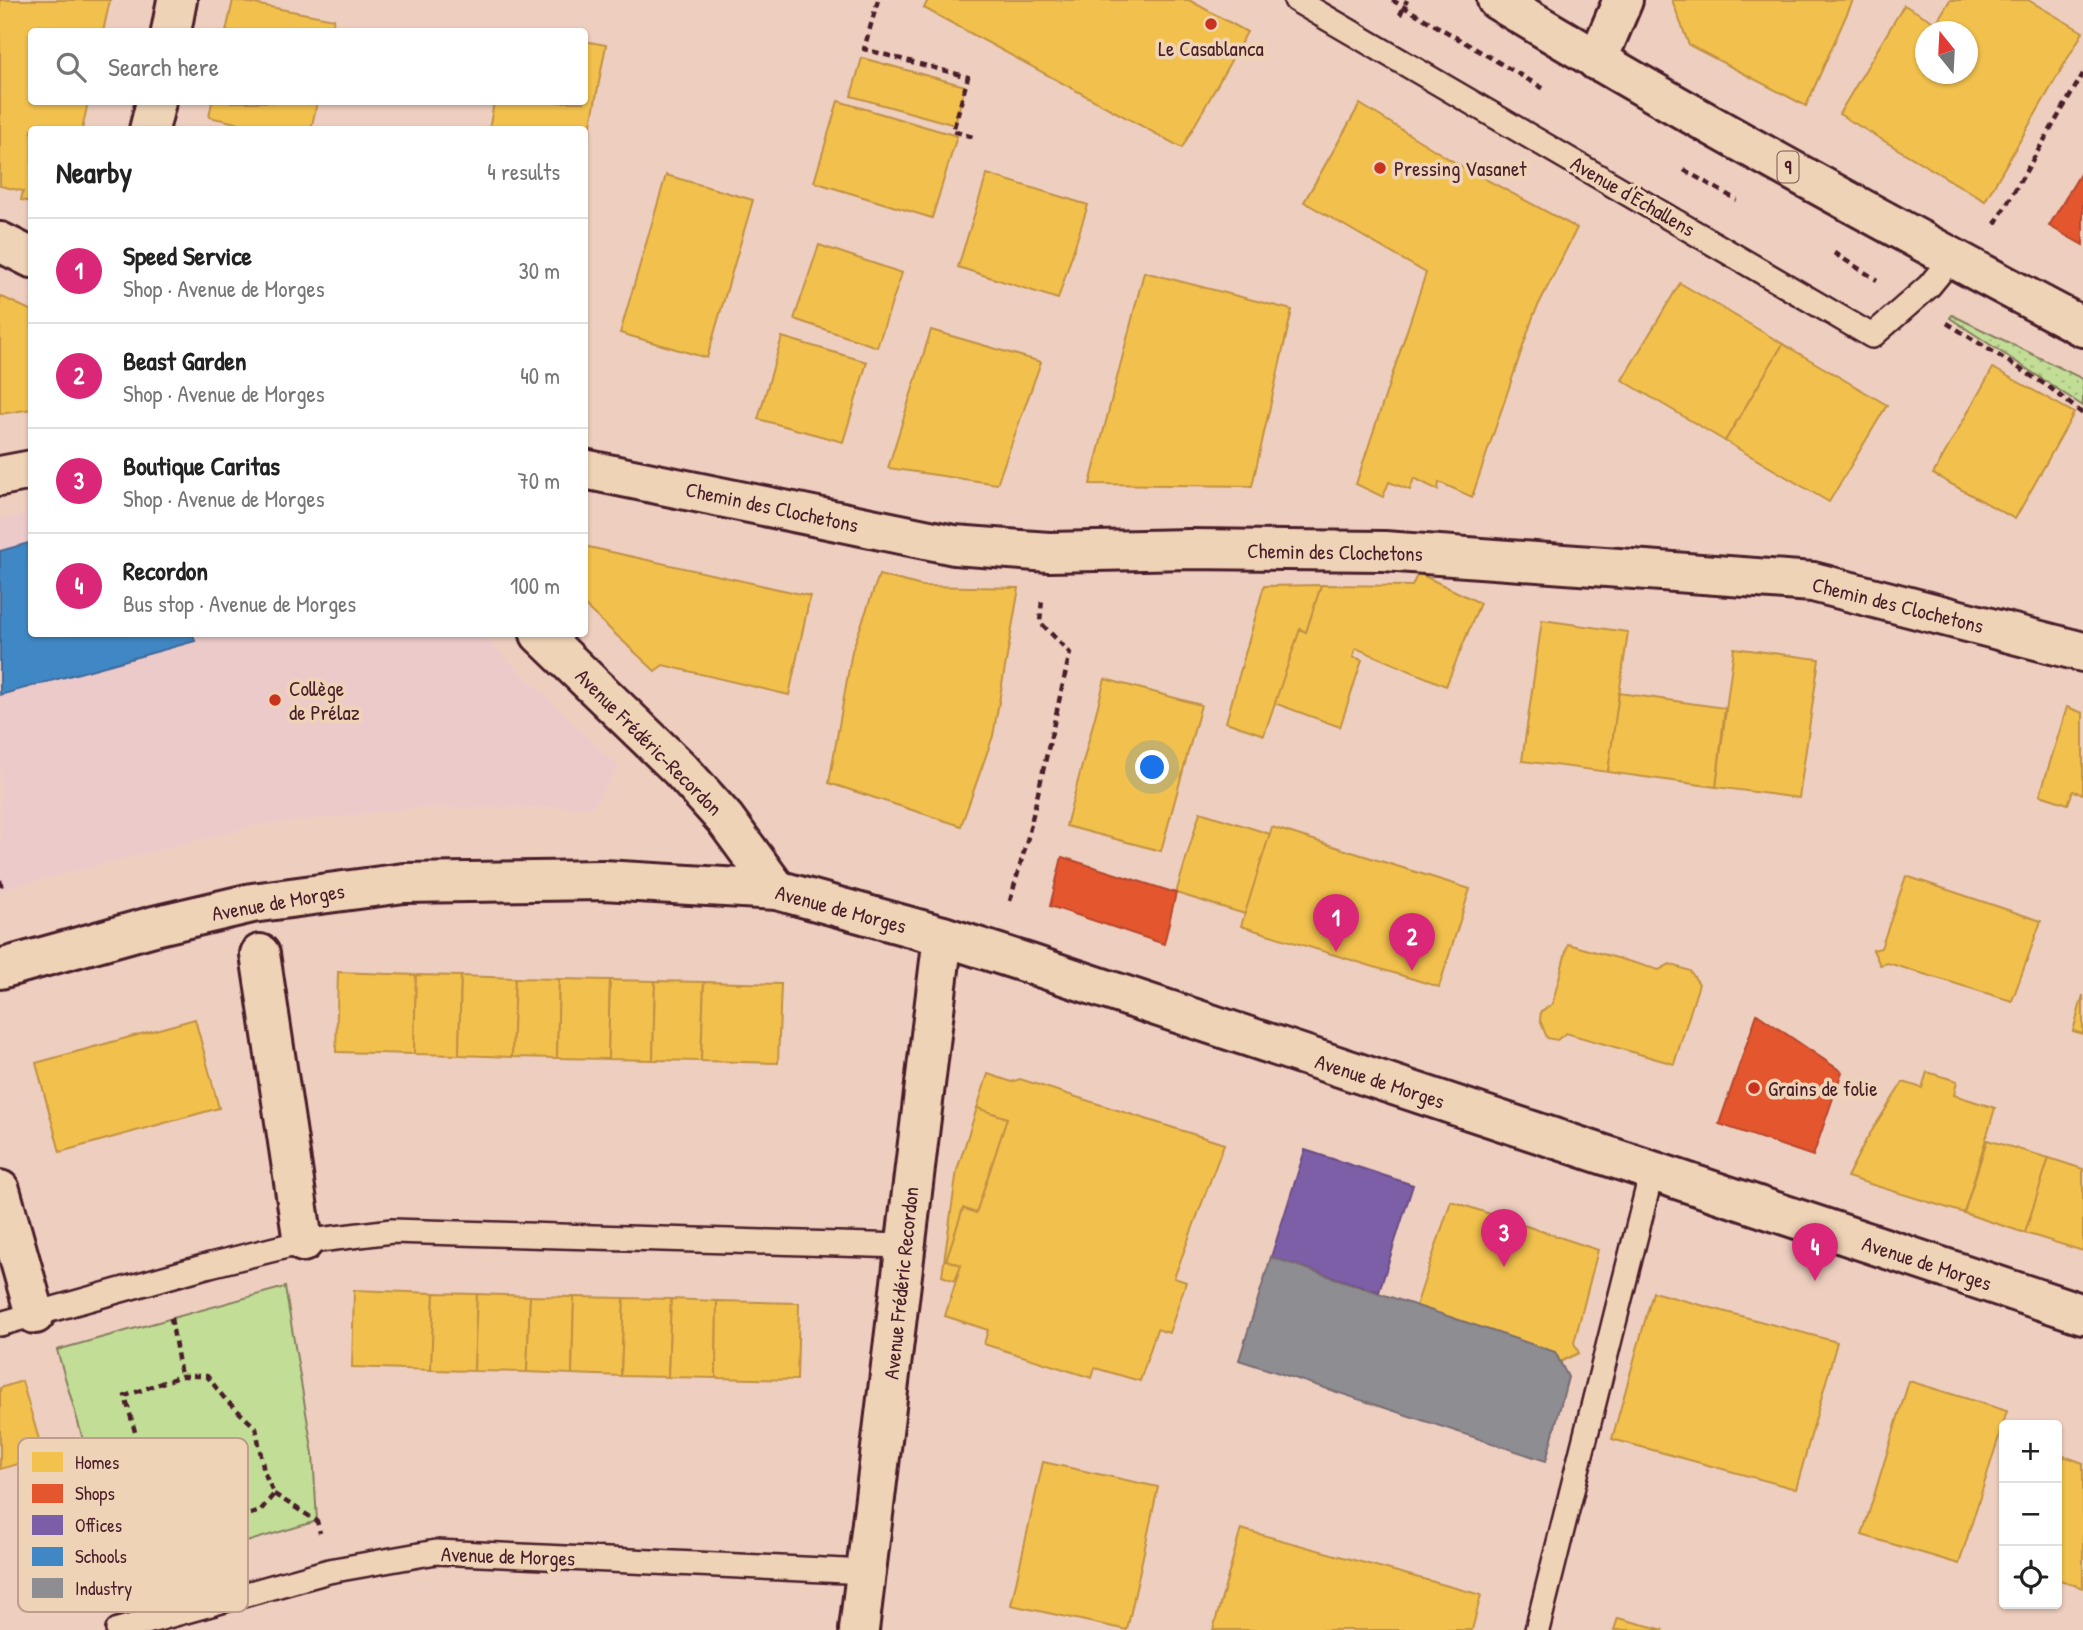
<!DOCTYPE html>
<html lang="en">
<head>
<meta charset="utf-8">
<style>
  :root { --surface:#fff; --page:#f2f2f2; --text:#222; --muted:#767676; --line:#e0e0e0; --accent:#db2777 }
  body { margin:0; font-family:"Patrick Hand",sans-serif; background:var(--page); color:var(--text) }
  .controls { position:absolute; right:21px; bottom:21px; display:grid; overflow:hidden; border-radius:7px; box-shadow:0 2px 5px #0004 }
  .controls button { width:63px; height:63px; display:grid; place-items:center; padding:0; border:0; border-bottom:2px solid var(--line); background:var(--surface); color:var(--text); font:35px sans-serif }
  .compass { position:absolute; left:1915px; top:21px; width:63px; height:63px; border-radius:50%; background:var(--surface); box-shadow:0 2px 5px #0004; rotate:342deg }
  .you { position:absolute; left:1153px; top:768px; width:24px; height:24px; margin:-18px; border:5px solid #fff; border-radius:50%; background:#1a73e8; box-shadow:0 0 0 10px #1a73e833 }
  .badge { display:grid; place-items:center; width:46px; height:46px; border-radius:50%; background:var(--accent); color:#fff; font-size:23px; font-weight:700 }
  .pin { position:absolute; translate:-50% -58px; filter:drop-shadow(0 2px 4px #0008) }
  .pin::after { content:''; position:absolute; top:37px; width:24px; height:21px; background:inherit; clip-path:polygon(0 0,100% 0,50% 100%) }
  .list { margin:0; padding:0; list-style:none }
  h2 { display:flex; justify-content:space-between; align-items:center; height:91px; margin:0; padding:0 28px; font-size:30px }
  h2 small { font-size:23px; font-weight:400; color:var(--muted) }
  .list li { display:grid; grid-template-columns:46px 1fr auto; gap:21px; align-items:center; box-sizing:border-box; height:105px; padding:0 28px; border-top:2px solid var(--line) }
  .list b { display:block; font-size:26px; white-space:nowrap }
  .list p { margin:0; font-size:23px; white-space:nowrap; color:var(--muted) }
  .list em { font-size:23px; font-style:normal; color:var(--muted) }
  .icon { flex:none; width:38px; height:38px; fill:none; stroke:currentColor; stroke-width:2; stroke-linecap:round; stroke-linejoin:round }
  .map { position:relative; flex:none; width:2083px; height:1630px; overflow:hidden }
  .search { position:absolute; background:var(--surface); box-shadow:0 2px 5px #0004; left:28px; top:28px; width:560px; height:77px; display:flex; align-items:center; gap:18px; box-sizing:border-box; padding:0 24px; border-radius:7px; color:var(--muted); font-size:26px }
  .panel { position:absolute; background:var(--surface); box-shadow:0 2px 5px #0004; left:28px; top:126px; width:560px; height:511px; border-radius:7px }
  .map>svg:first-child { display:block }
  .built { fill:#edcaca }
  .grass { fill:url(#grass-dots); stroke:#867e60; stroke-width:2 }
  .green { fill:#c2de96; stroke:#867e60; stroke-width:2 }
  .homes { fill:#f2c14e; stroke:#c09044; stroke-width:2; fill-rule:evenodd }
  .shops { fill:#e4572e; stroke:#b6462d; stroke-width:2 }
  .offices { fill:#7b5ea7; stroke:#6c4b82; stroke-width:2 }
  .schools { fill:#3f88c5; stroke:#426897; stroke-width:2 }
  .industry { fill:#8d8d92; stroke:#796c73; stroke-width:2 }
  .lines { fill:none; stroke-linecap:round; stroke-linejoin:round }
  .lane-casing { stroke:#4a1f2b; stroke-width:28 }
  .street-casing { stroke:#4a1f2b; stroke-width:44 }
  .secondary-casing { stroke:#4a1f2b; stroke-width:44 }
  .primary-casing { stroke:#4a1f2b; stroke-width:44 }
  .path { stroke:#4a1f2b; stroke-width:4.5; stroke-dasharray:7 5; stroke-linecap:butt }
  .lane { stroke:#efd3b6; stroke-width:23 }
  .street { stroke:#efd3b6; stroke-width:38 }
  .secondary { stroke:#efd3b6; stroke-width:38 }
  .primary { stroke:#efd3b6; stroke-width:38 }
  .poi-dot { fill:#c8321e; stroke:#efd3b6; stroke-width:2.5 }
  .labels { text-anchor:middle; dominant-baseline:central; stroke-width:7; stroke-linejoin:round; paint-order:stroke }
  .shield { fill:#efd3b6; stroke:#7c5555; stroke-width:2 }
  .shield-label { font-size:19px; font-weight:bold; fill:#4a1f2b }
  .poi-label { font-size:21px; fill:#4a1f2b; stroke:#efd3b6; text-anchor:start }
  .street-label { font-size:21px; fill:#4a1f2b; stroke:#efd3b6 }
  .key { fill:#efd3b6; stroke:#be9d8c; stroke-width:2 }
  .key-label { font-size:19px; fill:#4a1f2b }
</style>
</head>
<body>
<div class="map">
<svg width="2083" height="1630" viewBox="0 0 2083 1630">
  <defs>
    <pattern id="grass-dots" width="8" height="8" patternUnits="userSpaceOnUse" patternTransform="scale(1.75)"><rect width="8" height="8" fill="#c2de96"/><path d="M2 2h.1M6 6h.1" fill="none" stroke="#a8be81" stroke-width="1.8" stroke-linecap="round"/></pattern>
  </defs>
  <rect width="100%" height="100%" fill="#eecfbf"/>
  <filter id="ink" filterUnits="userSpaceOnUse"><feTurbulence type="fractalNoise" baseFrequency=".0143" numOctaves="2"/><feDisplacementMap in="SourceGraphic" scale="14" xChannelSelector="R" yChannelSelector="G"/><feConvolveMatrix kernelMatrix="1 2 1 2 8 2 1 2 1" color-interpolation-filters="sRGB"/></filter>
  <g filter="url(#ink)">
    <path class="built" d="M31 514 32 634H481L619 767 593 807 420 808 259 825 0 890V519Z"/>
    <path class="grass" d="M1952 315 2083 379V406L1950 318Z"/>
    <path class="green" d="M285 1287 313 1454 317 1521 128 1577 119 1563 57 1350Z"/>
    <g class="homes">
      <path d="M0 0H110L103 32H32V102H88L82 130H32V202L21 200 23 191 0 186Z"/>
      <path d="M233 0 334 19 331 32H226Z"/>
      <path d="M928 0H1189L1247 32 1182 148 924 8Z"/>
      <path d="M1672 0H1853L1806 106 1689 45Z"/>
      <path d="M1950 0H2028L2083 32 1985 201 1839 114 1904 5 1936 23ZM1926 32H1968V74H1926Z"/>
      <path d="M584 41 606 45 584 161V130H489L494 102H584Z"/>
      <path d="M862 58 965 86 955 125 851 96Z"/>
      <path d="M838 101 957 136 932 218 814 182Z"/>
      <path d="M212 102H317L311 130H269L209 117Z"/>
      <path d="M1360 104 1459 165 1577 228 1534 314 1472 497 1439 482 1438 490 1414 478 1410 490 1389 482 1383 497 1356 484 1426 273 1304 202Z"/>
      <path d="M987 174 1088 205 1058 299 958 267Z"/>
      <path d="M666 175 753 200 707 358 620 333Z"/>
      <path d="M819 245 902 273 877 347 794 319Z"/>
      <path d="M1144 272 1292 310 1252 486 1090 484Z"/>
      <path d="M1680 283 1783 344 1725 441 1622 380Z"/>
      <path d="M0 296 32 311V409L0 414Z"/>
      <path d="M931 330 1041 362 997 484 888 468Z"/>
      <path d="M782 337 867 362 843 442 758 419Z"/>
      <path d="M1783 344 1887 405 1829 502 1725 441Z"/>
      <path d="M1993 368 2074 413 2015 519 1933 474Z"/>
      <path d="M584 546 810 596 789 695 663 665 655 671 584 605Z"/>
      <path d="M1418 573 1480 603 1446 686 1356 648 1353 657 1362 660 1340 727 1274 703 1300 629 1306 632 1321 585 1412 586Z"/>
      <path d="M879 575 922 586 1019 588 993 736 961 826 829 783 852 651Z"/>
      <path d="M1321 585 1306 632 1300 629 1264 735 1226 722 1264 586Z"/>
      <path d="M1542 620 1628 632 1608 772 1522 761Z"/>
      <path d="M1734 648 1819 659 1799 798 1716 787Z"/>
      <path d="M1105 679 1201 705 1161 851 1066 826Z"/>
      <path d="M1619 693 1725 708 1716 787 1608 772Z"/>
      <path d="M2067 707 2083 713V794L2073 791 2068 804 2040 795Z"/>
      <path d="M1200 812 1270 834 1245 914 1176 893Z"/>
      <path d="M1272 827 1470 889 1439 987 1241 926Z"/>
      <path d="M1906 876 2041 921 2012 1001 1888 963 1880 965 1873 950 1881 948Z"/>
      <path d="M1568 944 1659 970 1670 964 1690 971 1699 984 1674 1064 1566 1033 1557 1040 1547 1038 1540 1020 1541 1011 1552 1005Z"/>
      <path d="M338 972 416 975 414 1054 336 1052Z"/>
      <path d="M416 975 461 976 459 1055 414 1054Z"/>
      <path d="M461 976 515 978 512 1057 459 1055Z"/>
      <path d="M515 978 559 979 557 1058 512 1057Z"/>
      <path d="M559 979 610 980 608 1059 557 1058Z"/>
      <path d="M610 980 655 981 653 1060 608 1059Z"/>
      <path d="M655 981 704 982 701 1061 653 1060Z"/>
      <path d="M704 982 781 984 778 1063 701 1061Z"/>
      <path d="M2083 995V1034L2073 1031Z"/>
      <path d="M195 1019 219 1108 60 1152 36 1063Z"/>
      <path d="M1927 1072 1957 1081 1954 1095 1995 1108 1964 1213 1847 1177 1866 1140 1903 1082 1922 1088Z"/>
      <path d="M988 1074 1012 1082 1020 1079 1224 1144 1174 1278 1186 1282 1169 1333 1157 1329 1140 1381 1095 1368 1092 1378 984 1344 988 1330 945 1316 961 1265 946 1260 963 1208 976 1213 1007 1118 977 1108Z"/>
      <path d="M977 1108 1007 1118 976 1213 963 1208 946 1260 961 1265 955 1281 942 1276 957 1170Z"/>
      <path d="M1987 1140 2049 1158 2025 1233 1964 1213Z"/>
      <path d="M2049 1158 2083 1169V1251L2025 1233Z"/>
      <path d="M1451 1201 1598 1250 1574 1343 1579 1353 1560 1362 1555 1352 1416 1306Z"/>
      <path d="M354 1290 434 1293 431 1370 352 1367Z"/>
      <path d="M1653 1292 1837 1342 1796 1489 1612 1439Z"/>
      <path d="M434 1293 477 1294 474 1371 431 1370Z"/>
      <path d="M477 1294 530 1296 527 1372 474 1371Z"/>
      <path d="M530 1296 574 1297 572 1374 527 1372Z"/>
      <path d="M574 1297 624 1298 621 1376 572 1374Z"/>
      <path d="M624 1298 671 1299 668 1377 621 1376Z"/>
      <path d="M671 1299 717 1301 716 1378 668 1377Z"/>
      <path d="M717 1301 799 1303 797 1380 716 1378Z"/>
      <path d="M22 1381 44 1457 0 1469V1388Z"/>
      <path d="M1909 1381 2007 1411 1959 1564 1862 1535Z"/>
      <path d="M2064 1456 2083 1463V1588L2057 1579V1478Z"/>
      <path d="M1043 1462 1158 1487 1127 1630 1011 1605Z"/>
      <path d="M1241 1529 1481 1595 1472 1630H1213Z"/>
      <path d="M1618 1618 1664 1630H1614Z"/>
    </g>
    <g class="shops">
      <path d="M2083 169V245L2049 226Z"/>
      <path d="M1062 857 1176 893 1164 944 1050 906Z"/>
      <path d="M1757 1014 1842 1072 1813 1156 1719 1124Z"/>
    </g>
    <path class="offices" d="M1305 1150 1413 1185 1379 1292 1271 1257Z"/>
    <path class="schools" d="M32 542V634H193L195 641 0 695V551Z"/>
    <path class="industry" d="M1271 1257 1555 1352 1568 1377 1546 1461 1239 1360Z"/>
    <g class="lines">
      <defs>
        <g id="lane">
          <path d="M1296 0 1872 336 1929 286 1952 258"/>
          <path d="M0 1324 210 1265 303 1242 392 1231 904 1246"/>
          <path d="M118 1630 329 1571 436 1552 867 1572"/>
          <path d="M1537 1630 1652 1171"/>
        </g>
        <g id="street">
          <path d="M171 32 177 0"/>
          <path d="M1597 61 1623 0"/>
          <path d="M149 130 156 102"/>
          <path d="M584 469 954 545 1049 552 1190 549 1384 551 1813 582 2083 652"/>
          <path d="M0 476 32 470"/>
          <path d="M260 954 303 1242"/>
          <path d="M0 1190 35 1314"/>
        </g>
        <g id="secondary">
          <path d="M0 242 32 258"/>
          <path d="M540 634 680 769 725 819 777 890"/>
          <path d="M0 969 154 926 252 903 404 883 603 880 777 890 943 936 1030 964 2083 1314"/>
          <path d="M859 1630 943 936"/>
        </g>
        <path id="primary" d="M1497 0C1688 116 1885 223 2083 327"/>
      </defs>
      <use href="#lane" class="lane-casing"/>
      <use href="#street" class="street-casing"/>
      <use href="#secondary" class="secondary-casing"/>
      <use href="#primary" class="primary-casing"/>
      <g class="path">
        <path d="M878 0 864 49 968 77 953 131 976 138"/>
        <path d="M1392 0 1546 90"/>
        <path d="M1400 15 1407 0"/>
        <path d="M1684 170 1737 200"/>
        <path d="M1995 224 2083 74"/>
        <path d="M1834 253 1877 280"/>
        <path d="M1947 323 2049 387 2083 414"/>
        <path d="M0 880 2 889"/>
        <path d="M1010 901 1027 841 1070 653 1040 622 1042 600"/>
        <path d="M171 1318 181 1376"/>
        <path d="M181 1376H207L225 1399 256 1428 264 1472 274 1494 260 1511 222 1523 162 1534 157 1489 139 1446 125 1396Z"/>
        <path d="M274 1494 317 1521 320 1533"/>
        <path d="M130 1584 128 1577 162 1534"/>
      </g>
      <use href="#lane" class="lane"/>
      <use href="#street" class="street"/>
      <use href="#secondary" class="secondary"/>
      <use href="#primary" class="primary"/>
    </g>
  </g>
  <g class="poi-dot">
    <circle cx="1211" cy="24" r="7"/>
    <circle cx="1380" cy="168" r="7"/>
    <circle cx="275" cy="700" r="7"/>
    <circle cx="1754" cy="1088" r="7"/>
  </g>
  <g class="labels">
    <rect class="shield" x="1777.5" y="151.5" width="21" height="31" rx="5"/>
    <g class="shield-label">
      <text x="1788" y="167">9</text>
    </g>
    <g class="poi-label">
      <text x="1211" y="48" text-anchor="middle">Le Casablanca</text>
      <text x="1394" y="168">Pressing Vasanet</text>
      <text x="289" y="688">Collège<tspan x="289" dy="24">de Prélaz</tspan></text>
      <text x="1768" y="1088">Grains de folie</text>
    </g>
    <g class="street-label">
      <text transform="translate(1633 196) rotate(30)">Avenue d'Echallens</text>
      <text transform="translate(772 507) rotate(12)">Chemin des Clochetons</text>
      <text transform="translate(1335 552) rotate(1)">Chemin des Clochetons</text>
      <text transform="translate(1898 605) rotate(14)">Chemin des Clochetons</text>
      <text transform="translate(649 742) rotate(45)">Avenue Frédéric-Recordon</text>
      <text transform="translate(278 902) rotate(-10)">Avenue de Morges</text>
      <text transform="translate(841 909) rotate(15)">Avenue de Morges</text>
      <text transform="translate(1380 1081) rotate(18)">Avenue de Morges</text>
      <text transform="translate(1927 1263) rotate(18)">Avenue de Morges</text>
      <text transform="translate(901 1283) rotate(-84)">Avenue Frédéric Recordon</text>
      <text transform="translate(508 1556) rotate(2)">Avenue de Morges</text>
    </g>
  </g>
  <rect x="18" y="1438" width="230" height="174" rx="10" class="key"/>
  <rect x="32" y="1452" width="31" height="20" fill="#f2c14e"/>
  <rect x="32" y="1484" width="31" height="19" fill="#e4572e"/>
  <rect x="32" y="1515" width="31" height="20" fill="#7b5ea7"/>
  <rect x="32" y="1547" width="31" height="19" fill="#3f88c5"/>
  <rect x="32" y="1578" width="31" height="20" fill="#8d8d92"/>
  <g class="key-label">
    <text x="75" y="1469">Homes</text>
    <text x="75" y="1500">Shops</text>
    <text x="75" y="1532">Offices</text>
    <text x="75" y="1563">Schools</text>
    <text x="75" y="1595">Industry</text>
  </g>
</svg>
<div class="controls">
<button>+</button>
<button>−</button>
<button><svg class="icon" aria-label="locate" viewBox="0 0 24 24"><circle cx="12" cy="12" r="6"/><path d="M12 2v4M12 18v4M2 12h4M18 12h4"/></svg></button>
</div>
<svg class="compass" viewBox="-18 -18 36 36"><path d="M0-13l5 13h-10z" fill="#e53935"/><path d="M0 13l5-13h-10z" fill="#767676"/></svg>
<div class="you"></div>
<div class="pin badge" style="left:1336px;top:952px">1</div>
<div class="pin badge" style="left:1412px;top:971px">2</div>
<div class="pin badge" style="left:1504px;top:1267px">3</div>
<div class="pin badge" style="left:1815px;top:1281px">4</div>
<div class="search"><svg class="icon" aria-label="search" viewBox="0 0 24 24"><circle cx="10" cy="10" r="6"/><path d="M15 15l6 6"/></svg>Search here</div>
<section class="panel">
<h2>Nearby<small>4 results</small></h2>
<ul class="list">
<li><span class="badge">1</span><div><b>Speed Service</b><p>Shop · Avenue de Morges</p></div><em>30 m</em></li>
<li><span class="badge">2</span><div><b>Beast Garden</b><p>Shop · Avenue de Morges</p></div><em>40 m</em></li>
<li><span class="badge">3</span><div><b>Boutique Caritas</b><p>Shop · Avenue de Morges</p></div><em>70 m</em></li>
<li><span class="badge">4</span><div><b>Recordon</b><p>Bus stop · Avenue de Morges</p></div><em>100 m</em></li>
</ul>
</section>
</div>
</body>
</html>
